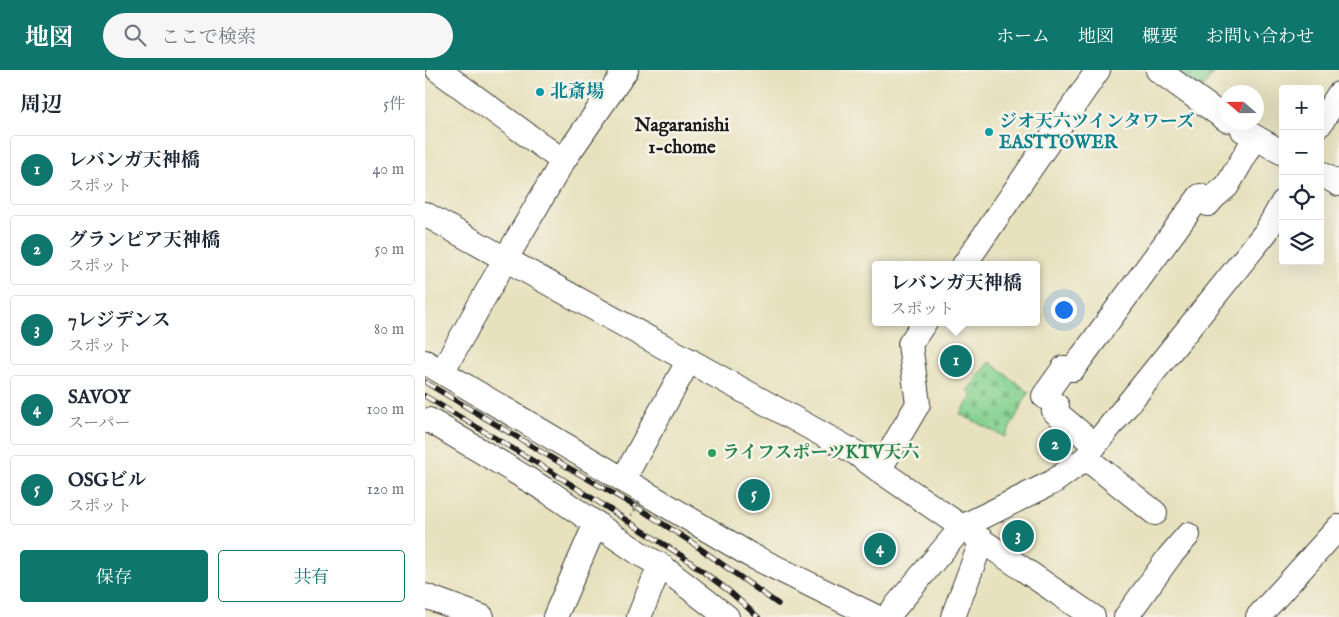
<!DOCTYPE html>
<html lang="ja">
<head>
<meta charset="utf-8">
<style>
  :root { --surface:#fff; --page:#f6f6f7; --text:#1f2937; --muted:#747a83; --line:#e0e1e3; --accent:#0f766e }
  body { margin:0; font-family:"IM FELL English","Noto Serif JP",serif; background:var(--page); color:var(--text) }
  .controls { position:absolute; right:15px; top:15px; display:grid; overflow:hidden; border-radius:5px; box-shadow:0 5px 20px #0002 }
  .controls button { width:45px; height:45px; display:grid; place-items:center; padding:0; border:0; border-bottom:1px solid var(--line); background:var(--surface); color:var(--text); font:25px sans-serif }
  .compass { position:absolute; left:794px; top:15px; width:45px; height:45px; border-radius:50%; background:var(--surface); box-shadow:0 5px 20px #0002; rotate:290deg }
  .you { position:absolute; left:638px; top:239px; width:18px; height:18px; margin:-12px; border:4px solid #fff; border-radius:50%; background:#1a73e8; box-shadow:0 0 0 8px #1a73e833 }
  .badge { display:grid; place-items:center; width:32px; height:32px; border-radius:50%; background:var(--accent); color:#fff; font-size:16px; font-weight:700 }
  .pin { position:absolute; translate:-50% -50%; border:2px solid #fff; box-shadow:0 1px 5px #0006 }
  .popup { position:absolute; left:447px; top:191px; width:168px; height:65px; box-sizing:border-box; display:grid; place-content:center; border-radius:5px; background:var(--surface); filter:drop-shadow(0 1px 4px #0005); font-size:16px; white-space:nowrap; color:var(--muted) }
  .popup b { font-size:19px; color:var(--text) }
  .popup::after { content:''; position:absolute; left:50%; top:100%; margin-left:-10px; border:10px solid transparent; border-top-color:var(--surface) }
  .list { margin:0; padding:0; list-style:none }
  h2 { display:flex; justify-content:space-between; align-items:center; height:65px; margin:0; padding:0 20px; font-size:21px }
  h2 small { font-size:16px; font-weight:400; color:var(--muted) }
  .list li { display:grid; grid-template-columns:32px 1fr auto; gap:15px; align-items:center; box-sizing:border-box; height:70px; margin:0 10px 10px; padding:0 10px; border:1px solid var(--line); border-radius:5px }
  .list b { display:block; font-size:19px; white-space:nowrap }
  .list p { margin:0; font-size:16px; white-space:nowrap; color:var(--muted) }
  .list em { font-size:16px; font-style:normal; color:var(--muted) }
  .actions { display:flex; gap:10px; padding:15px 20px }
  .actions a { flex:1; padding:11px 0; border:1px solid var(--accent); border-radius:5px; text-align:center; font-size:18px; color:var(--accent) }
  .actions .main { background:var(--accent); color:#fff }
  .icon { flex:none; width:28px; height:28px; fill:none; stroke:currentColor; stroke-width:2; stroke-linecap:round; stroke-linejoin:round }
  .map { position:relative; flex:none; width:914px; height:547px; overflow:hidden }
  header { display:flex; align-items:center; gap:30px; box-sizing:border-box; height:70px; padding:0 25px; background:var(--accent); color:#fff }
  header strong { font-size:24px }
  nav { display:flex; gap:28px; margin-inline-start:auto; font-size:18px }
  .search { width:350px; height:45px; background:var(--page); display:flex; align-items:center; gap:12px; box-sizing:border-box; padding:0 18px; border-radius:28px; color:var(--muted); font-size:19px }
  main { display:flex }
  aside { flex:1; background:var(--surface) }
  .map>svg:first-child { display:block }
  .cemetery { fill:url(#cemetery-stones); stroke:#507656 }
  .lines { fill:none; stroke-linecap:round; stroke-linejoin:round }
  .minor-casing { stroke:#3a3a34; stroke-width:26 }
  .minor { stroke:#fff; stroke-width:24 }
  .rail-casing { stroke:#1c1c1c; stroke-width:5.5 }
  .rail { stroke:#f7f3e8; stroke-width:4; stroke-dasharray:11; stroke-linecap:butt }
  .path-bridge { stroke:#3a3a34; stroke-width:3; stroke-dasharray:1 4; stroke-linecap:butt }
  .culture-dot { fill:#0f9aa8; stroke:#f7f3e8; stroke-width:2 }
  .leisure-dot { fill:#2e9e5b; stroke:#f7f3e8; stroke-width:2 }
  .labels { text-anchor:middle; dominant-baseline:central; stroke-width:5; stroke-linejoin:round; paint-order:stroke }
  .culture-label { font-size:18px; font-weight:bold; fill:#0d838f; stroke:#f7f3e8; text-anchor:start }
  .leisure-label { font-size:18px; font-weight:bold; fill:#27864d; stroke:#f7f3e8; text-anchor:start }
  .neighbourhood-label { font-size:19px; font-weight:bold; fill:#1c1c1c; stroke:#f7f3e8 }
</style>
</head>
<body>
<header>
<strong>地図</strong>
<div class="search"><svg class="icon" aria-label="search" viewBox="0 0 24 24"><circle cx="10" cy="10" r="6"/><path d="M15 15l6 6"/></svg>ここで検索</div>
<nav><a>ホーム</a><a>地図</a><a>概要</a><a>お問い合わせ</a></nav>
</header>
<main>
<aside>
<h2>周辺<small>5件</small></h2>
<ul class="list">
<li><span class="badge">1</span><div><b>レバンガ天神橋</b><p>スポット</p></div><em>40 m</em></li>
<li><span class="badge">2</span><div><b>グランピア天神橋</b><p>スポット</p></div><em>50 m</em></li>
<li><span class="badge">3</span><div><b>7レジデンス</b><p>スポット</p></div><em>80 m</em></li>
<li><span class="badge">4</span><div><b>SAVOY</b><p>スーパー</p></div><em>100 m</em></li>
<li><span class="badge">5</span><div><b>OSGビル</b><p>スポット</p></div><em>120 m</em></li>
</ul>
<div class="actions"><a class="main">保存</a><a>共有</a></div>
</aside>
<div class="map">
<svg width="914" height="547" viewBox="0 0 914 547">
  <defs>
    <pattern id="cemetery-stones" width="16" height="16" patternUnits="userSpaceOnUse" patternTransform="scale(1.25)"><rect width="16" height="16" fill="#84d18f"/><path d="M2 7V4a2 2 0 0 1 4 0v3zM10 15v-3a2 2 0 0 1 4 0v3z" fill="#71b37b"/></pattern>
  </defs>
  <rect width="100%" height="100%" fill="#f7f3e8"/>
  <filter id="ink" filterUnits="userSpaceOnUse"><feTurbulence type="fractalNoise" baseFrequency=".02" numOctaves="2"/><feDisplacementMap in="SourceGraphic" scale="10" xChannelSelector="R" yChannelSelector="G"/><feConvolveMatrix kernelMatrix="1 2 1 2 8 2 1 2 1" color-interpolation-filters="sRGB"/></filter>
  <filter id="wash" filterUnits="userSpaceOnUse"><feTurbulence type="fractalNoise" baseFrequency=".0096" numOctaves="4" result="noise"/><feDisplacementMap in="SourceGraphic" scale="20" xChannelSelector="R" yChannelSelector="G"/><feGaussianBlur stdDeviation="1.12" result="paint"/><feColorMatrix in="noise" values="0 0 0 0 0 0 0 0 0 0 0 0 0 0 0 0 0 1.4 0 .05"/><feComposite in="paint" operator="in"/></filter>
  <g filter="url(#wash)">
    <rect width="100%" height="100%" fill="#e7e1be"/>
    <g class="cemetery">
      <path d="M748 0H790L777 20Z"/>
      <path d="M564 292 604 322 580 367 535 344 548 324 542 321Z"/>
    </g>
  </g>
  <g filter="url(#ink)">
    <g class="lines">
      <defs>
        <g id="minor">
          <path d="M13 0 138 91"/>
          <path d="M733 0 802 50"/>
          <path d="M895 54 914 24"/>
          <path d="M818 60 858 83"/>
          <path d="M895 103 914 114"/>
          <path d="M0 144C143 225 288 303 431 383L454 400 668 547"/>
          <path d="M539 195 673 0"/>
          <path d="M0 292 325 485 451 547"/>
          <path d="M17 302 80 190 138 91 201 0"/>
          <path d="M0 351 4 350 124 422 217 485 235 495 302 547"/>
          <path d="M670 375 629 341 632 336 619 326 639 298 648 299 775 126 783 134 789 127 802 116 830 68"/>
          <path d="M661 388 730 443"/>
          <path d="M454 400 493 334 485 274 500 252"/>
          <path d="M198 410 264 290"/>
          <path d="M0 526 57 547"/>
          <path d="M130 547 171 453"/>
          <path d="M214 547 235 495"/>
          <path d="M462 547 537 457 628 412 661 388 670 375 841 162 858 132"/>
          <path d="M528 547 557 470"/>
          <path d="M701 547 744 487 763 465"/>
          <path d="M833 547 914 457"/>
        </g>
      </defs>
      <use href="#minor" class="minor-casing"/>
      <use href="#minor" class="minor"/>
      <defs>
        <g id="rail">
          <path d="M0 312 132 391 215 439 266 472 353 534"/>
          <path d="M0 326 125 401 257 486 304 521 333 547"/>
        </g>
      </defs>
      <use href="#rail" class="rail-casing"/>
      <use href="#rail" class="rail"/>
      <path class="path-bridge" d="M198 458 215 431"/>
    </g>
  </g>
  <g class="culture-dot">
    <circle cx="115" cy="22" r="5"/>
    <circle cx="564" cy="62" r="5"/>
  </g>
  <circle class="leisure-dot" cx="287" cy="383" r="5"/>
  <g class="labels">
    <g class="culture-label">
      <text x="125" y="22">北斎場</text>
      <text x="574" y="52">ジオ天六ツインタワーズ<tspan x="574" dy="21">EASTTOWER</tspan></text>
    </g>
    <g class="leisure-label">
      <text x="297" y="383">ライフスポーツKTV天六</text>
    </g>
    <g class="neighbourhood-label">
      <text x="257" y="56">Nagaranishi<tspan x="257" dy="22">1-chome</tspan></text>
    </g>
  </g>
</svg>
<div class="controls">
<button>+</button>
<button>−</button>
<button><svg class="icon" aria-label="locate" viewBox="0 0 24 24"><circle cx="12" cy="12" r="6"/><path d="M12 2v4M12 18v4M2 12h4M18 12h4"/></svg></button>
<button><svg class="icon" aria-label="layers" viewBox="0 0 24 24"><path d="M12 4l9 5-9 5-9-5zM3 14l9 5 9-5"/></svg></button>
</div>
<svg class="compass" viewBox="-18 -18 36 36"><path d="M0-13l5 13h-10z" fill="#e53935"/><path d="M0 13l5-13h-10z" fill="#747a83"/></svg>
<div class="you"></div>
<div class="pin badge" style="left:531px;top:291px">1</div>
<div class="popup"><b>レバンガ天神橋</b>スポット</div>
<div class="pin badge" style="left:630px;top:375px">2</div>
<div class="pin badge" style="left:593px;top:466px">3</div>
<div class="pin badge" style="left:455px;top:479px">4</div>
<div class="pin badge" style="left:329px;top:425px">5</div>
</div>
</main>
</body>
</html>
